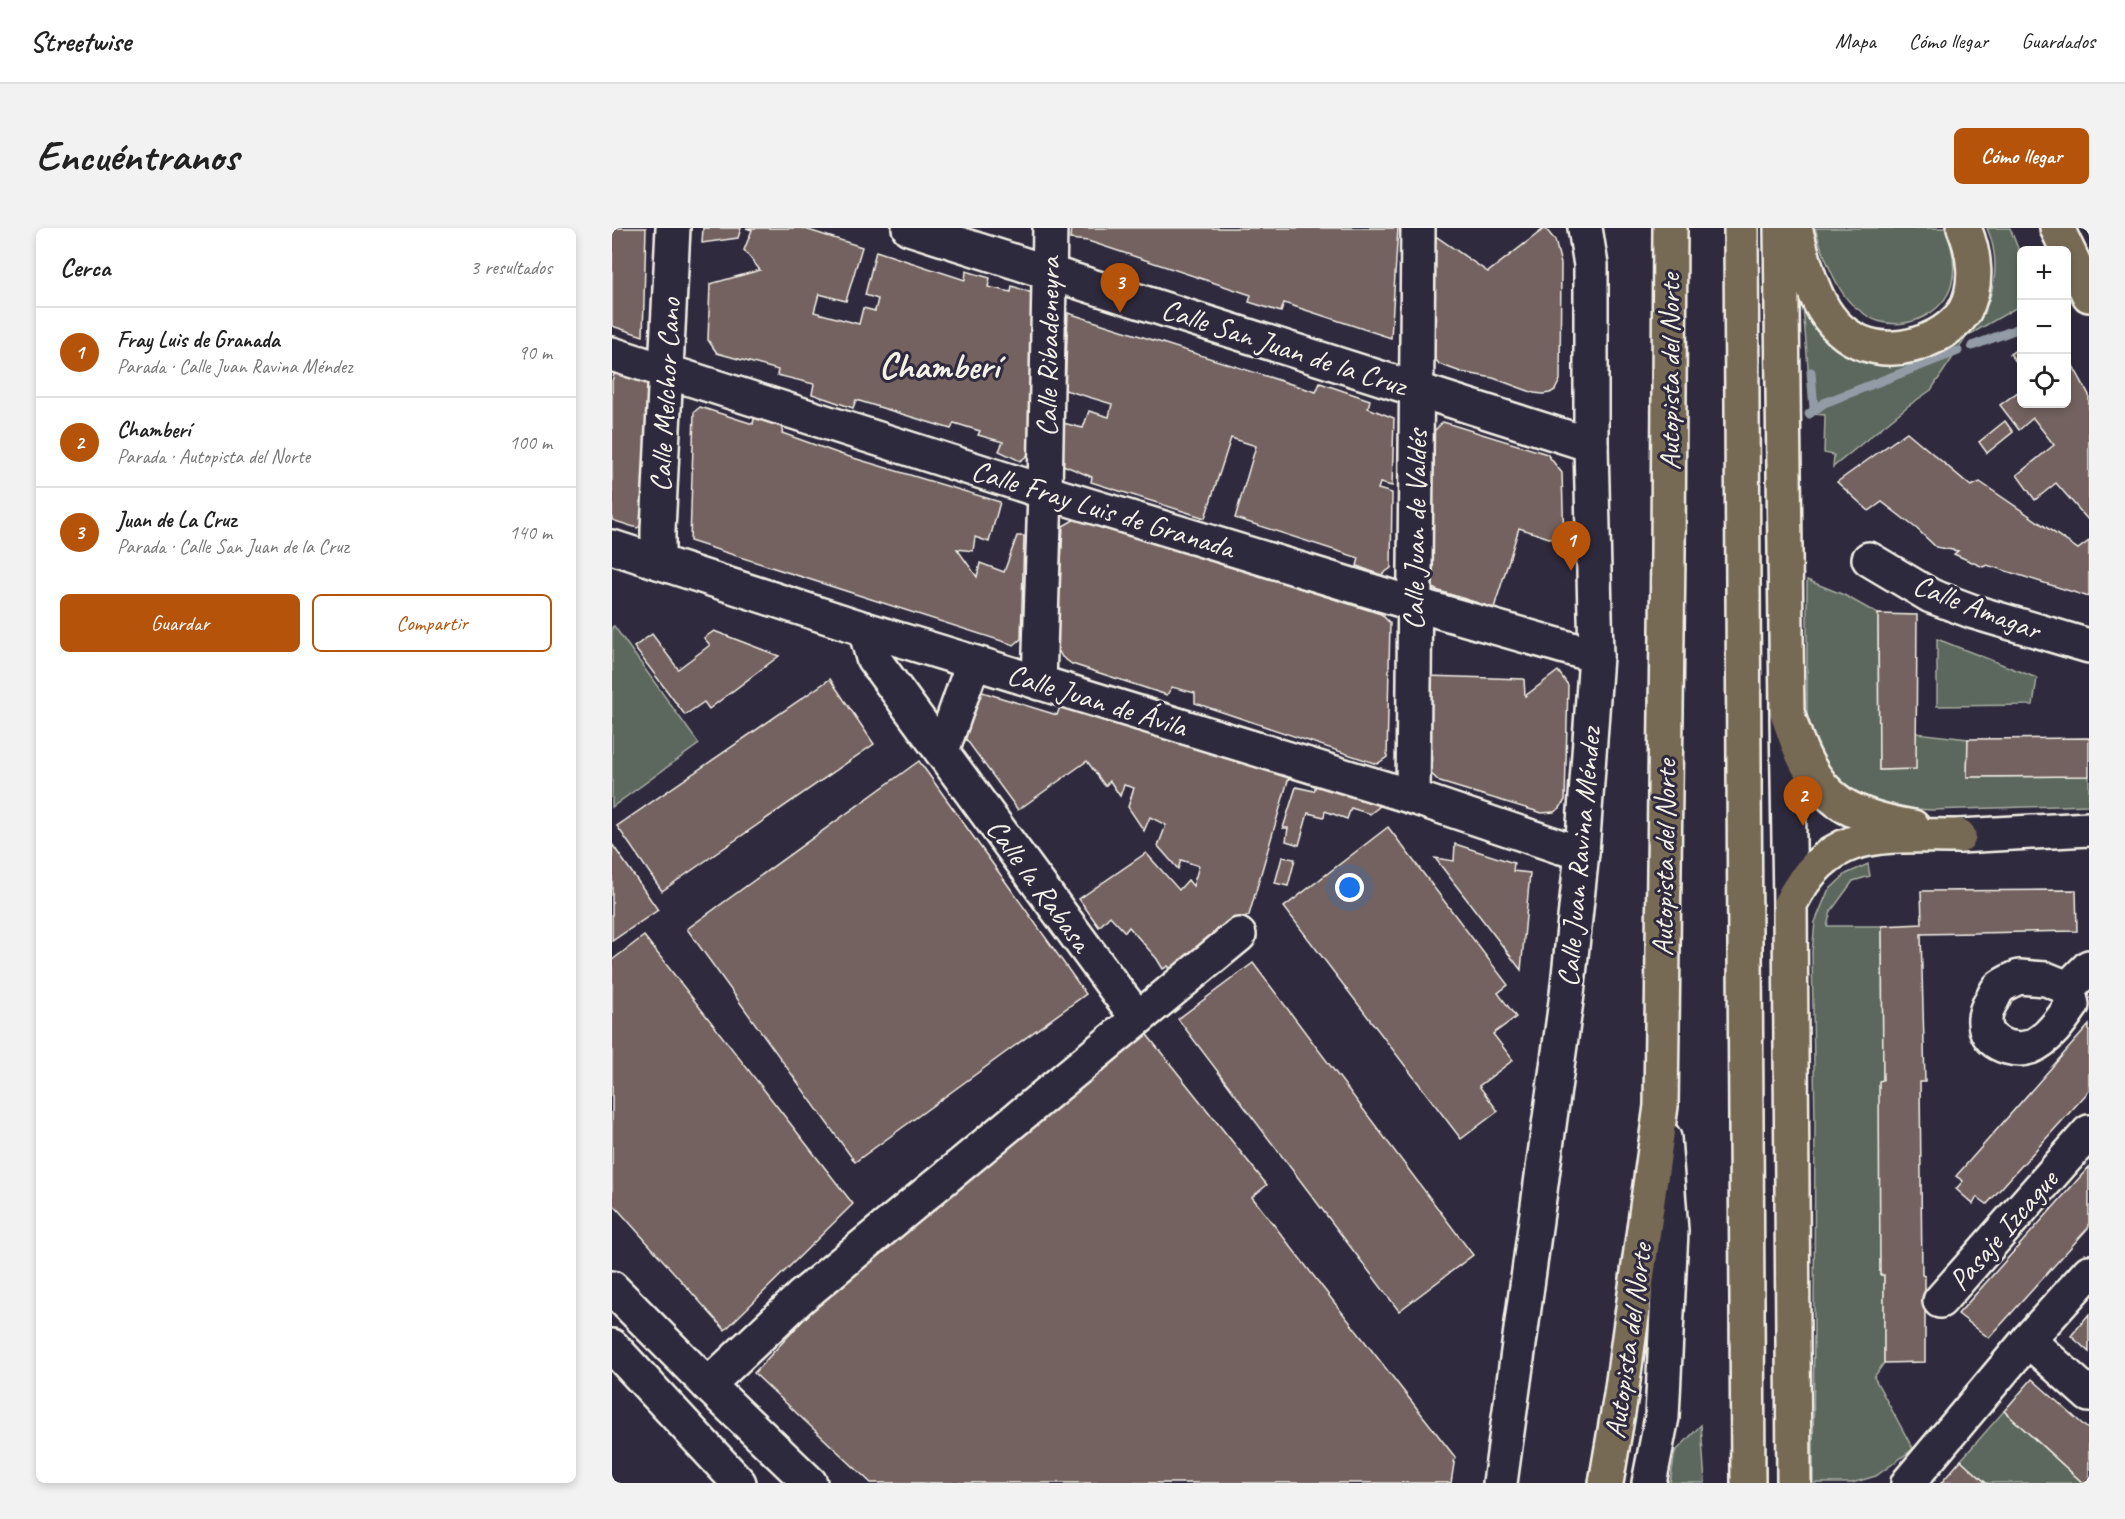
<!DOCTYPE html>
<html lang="es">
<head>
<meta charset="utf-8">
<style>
  :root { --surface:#fff; --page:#f2f2f2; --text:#222; --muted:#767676; --line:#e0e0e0; --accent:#b45309 }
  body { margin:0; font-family:Caveat,sans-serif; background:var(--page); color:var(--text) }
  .controls { position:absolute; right:18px; top:18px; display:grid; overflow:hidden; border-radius:9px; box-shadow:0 3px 9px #0003 }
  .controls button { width:54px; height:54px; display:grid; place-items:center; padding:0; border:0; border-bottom:2px solid var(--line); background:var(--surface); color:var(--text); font:30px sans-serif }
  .you { position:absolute; left:738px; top:660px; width:21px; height:21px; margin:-15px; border:4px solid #fff; border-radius:50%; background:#1a73e8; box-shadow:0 0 0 9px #1a73e833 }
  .badge { display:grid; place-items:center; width:39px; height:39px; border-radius:50%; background:var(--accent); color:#fff; font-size:20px; font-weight:700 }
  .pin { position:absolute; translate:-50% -50px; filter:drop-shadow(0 2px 3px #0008) }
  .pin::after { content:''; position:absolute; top:32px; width:21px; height:18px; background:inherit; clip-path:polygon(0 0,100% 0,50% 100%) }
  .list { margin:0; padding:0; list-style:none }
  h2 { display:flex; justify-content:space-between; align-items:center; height:78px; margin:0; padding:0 24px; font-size:26px }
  h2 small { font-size:20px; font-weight:400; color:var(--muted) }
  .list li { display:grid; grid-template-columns:39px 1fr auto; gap:18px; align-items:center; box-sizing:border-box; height:90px; padding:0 24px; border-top:2px solid var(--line) }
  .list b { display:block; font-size:22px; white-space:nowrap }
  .list p { margin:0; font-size:20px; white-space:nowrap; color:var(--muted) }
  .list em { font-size:20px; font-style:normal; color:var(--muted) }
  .actions { display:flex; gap:12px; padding:18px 24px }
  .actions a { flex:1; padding:14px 0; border:2px solid var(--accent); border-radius:9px; text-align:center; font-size:21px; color:var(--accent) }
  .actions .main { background:var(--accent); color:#fff }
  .icon { flex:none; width:33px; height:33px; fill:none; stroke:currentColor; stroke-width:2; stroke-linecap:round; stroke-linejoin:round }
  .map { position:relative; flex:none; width:1477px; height:1255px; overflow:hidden; border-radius:9px }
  header { display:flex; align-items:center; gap:36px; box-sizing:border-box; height:84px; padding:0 30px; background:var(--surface); border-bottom:2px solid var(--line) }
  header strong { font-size:28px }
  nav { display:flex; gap:33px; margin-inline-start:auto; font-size:21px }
  .intro { display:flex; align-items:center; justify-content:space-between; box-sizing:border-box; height:144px; padding:0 36px }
  h1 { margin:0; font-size:42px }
  .button { padding:15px 27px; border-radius:9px; background:var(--accent); color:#fff; font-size:21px; font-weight:700 }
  main { display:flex; gap:36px; padding:0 36px }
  aside { flex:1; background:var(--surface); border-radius:9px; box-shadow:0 3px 9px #0003 }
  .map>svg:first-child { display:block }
  .green { fill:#5c685d; stroke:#a8aca2; stroke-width:1.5 }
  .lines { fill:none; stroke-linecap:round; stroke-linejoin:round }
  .stream { stroke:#929ba6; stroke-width:9 }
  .building { fill:#736260; stroke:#f4f1e8; stroke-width:1.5 }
  .minor-casing { stroke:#f4f1e8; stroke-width:38 }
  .major-casing { stroke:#f4f1e8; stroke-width:38 }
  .highway-casing { stroke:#f4f1e8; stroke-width:38 }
  .minor { stroke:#2f2a3d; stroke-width:33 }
  .major { stroke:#776a54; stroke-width:33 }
  .highway { stroke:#776a54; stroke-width:33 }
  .labels { text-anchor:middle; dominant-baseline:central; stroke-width:6; stroke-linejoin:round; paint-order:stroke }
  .street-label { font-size:30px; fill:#f4f1e8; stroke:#2f2a3d }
  .district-label { font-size:36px; font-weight:bold; fill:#f4f1e8; stroke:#2f2a3d }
</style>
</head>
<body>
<header>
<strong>Streetwise</strong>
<nav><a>Mapa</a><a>Cómo llegar</a><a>Guardados</a></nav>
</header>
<div class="intro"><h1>Encuéntranos</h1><a class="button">Cómo llegar</a></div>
<main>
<aside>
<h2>Cerca<small>3 resultados</small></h2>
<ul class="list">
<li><span class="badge">1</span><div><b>Fray Luis de Granada</b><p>Parada · Calle Juan Ravina Méndez</p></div><em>90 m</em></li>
<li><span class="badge">2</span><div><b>Chamberí</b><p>Parada · Autopista del Norte</p></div><em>100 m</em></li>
<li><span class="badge">3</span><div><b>Juan de La Cruz</b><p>Parada · Calle San Juan de la Cruz</p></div><em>140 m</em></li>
</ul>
<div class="actions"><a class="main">Guardar</a><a>Compartir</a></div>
</aside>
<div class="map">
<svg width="1477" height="1255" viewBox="0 0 1477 1255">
  <rect width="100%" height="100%" fill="#2f2a3d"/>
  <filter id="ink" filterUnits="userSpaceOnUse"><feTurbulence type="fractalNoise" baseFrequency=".0167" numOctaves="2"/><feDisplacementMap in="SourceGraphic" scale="12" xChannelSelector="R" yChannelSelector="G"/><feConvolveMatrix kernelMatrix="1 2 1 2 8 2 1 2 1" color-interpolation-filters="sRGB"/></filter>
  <g filter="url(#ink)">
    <g class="green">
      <path d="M1203 0H1333C1340 17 1344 37 1340 55 1333 85 1295 103 1266 93 1258 91 1248 83 1242 78 1225 65 1209 21 1203 0Z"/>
      <path d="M1375 0H1398L1409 28V77L1355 108 1319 162 1296 178 1221 239 1222 227 1212 225 1213 187 1200 186 1190 68 1294 134C1304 131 1316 130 1326 126 1374 104 1396 49 1375 0Z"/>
      <path d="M1195 352 1232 367 1266 386 1267 542 1300 541 1304 505 1356 511 1355 549 1477 548V577L1319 582 1276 579 1233 561 1212 538 1198 508 1195 485Z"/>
      <path d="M2 398 87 516 0 579V399Z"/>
      <path d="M1325 411 1425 450 1421 477 1325 478Z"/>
      <path d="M1256 636 1258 648 1241 653 1219 683 1215 698H1270L1271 852 1268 1047H1272V1135L1262 1149 1301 1221 1264 1248 1240 1255H1201L1203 894 1200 724 1203 694 1216 663 1234 646Z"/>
      <path d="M1392 1183 1471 1255H1374L1349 1232Z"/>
      <path d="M1089 1197 1093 1255H1058L1063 1224Z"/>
    </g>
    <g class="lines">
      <g class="stream">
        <path d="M1360 118 1410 99"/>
        <path d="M1199 144 1202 181"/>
        <path d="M1197 186 1212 175 1346 123"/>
      </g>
    </g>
    <g class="building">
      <path d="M0 0H34L31 108 0 98Z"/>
      <path d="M91 0H129L126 10 90 15Z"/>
      <path d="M134 0H190L250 19 234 73 207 66 202 84 247 96 251 80 263 83 266 71 253 67 264 23 353 52 354 43 378 50 376 59 399 64 400 58 420 65 416 227 408 233 387 223 391 214 366 207 368 203 342 195 339 201 244 172 241 180 200 166 202 156 165 147 166 142 105 125 96 112 98 56 148 42 132 22 140 2Z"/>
      <path d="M459 0H786L779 110 672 75 669 84 637 74 639 67 476 13 458 11Z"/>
      <path d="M933 0 943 12 949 36 948 152 943 162 938 165 931 166 922 165 881 150 849 144 827 136 819 125V5L876 44Z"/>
      <path d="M456 85 704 164 708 155 758 172 756 180 782 190 780 258 768 255 766 261 780 265 779 340 769 347 745 338 747 330 623 290 644 218 619 210 593 290 479 254 480 249 451 237V195L471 200 477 183 497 189 500 176 453 162Z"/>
      <path d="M1410 118V141L1398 126Z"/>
      <path d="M1454 125 1477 167V293L1444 255 1423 272 1405 247 1442 217 1421 190 1407 202 1388 177 1410 161V176H1454Z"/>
      <path d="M3 143 33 151 39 160 31 296 25 300 0 292V153Z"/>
      <path d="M88 179 141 196 143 187 172 196 170 205 228 226 388 274 377 314 363 309 361 323 345 321 365 349 368 335 392 344 405 308H412L409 411 402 417 78 313 82 184Z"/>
      <path d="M1393 193 1401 204 1375 225 1367 214Z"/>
      <path d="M831 194 935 226 950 245 952 315 907 300 882 380 824 362 817 356 820 205Z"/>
      <path d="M1295 204 1359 258 1368 254 1466 321 1477 313V369L1375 337 1371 339 1342 326 1346 323 1324 319 1305 301 1270 274 1257 283 1225 254Z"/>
      <path d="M465 290 769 386 778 395 775 529 765 536 583 475V465L560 459 555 467 460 436 450 429 445 420V410L451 298Z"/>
      <path d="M1266 386 1305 387 1304 541 1267 542Z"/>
      <path d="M102 403 167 428 97 481 92 474 73 487 22 419 40 406 66 441 98 417 92 410Z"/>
      <path d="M946 443 956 457 953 572 948 580 942 584 930 585 828 554 814 541 815 448 912 451 913 468Z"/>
      <path d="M218 451 262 516 50 663 5 598Z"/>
      <path d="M367 463 445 487 451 471 679 542 637 687 620 699 565 748 556 738 551 741 545 731 517 699 513 704 498 688 487 699 467 671 534 625 567 662 576 652 581 658 587 638 569 632 566 641 546 618 554 597 538 589 532 603 516 579 522 560 512 557 508 568 498 553 493 558 475 533 406 582 348 503Z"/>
      <path d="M1477 510V548L1355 549 1356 511Z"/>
      <path d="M307 533 474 766 243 934 75 701Z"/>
      <path d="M706 551 773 574 758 586 739 580 735 591 713 583 712 589 696 585 687 617 674 613 676 600H671L684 559 702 563Z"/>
      <path d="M776 599 896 757 886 765 904 789 881 806 901 832 867 858 886 883 849 911 672 679Z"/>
      <path d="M0 616 46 682 0 713Z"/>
      <path d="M843 616 902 635 901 643 918 645 909 742 823 630 842 633Z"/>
      <path d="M670 629 683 631 676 658 663 655Z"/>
      <path d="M1464 662 1465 703 1309 706 1313 854H1308L1310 1047 1313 1048V1134L1272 1135V1047H1268L1267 853 1271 852 1270 698 1310 696 1309 663Z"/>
      <path d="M32 708 241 976 113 1102 0 975V732Z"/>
      <path d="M641 735 861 1027 787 1083 566 791Z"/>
      <path d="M1477 797V863L1375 976 1365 969 1361 976 1344 961 1351 953 1344 948Z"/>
      <path d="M532 803 655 957 640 969 843 1229 839 1255H259L142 1145 223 1058Z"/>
      <path d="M1477 939V999L1377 1110 1346 1086Z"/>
      <path d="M1477 1086V1124L1459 1108Z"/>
      <path d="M1420 1151 1477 1202V1255H1471L1392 1183Z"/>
      <path d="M1349 1232 1374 1255H1329Z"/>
    </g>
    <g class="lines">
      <defs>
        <g id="minor">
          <path d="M297 0 979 217"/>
          <path d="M0 126 433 264 802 376 984 428"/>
          <path d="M0 319 253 401 801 569 949 619 970 624"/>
          <path d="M1257 331 1319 368 1362 384 1477 418"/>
          <path d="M46 334V302L61 0"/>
          <path d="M253 401 261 430 505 763 526 790"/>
          <path d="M427 455 433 264 438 0"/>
          <path d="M1175 489 1178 676"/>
          <path d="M330 523 361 435"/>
          <path d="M801 569 806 0"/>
          <path d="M1347 608 1477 601"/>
          <path d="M1407 749 1434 751 1456 760 1460 777C1449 793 1436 812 1418 819 1409 822 1403 821 1395 819 1372 812 1367 792 1380 772 1382 768 1384 763 1387 760 1392 755 1401 752 1407 749Z"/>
          <path d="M1456 760 1477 739"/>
          <path d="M0 1060 96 1157 198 1255"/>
          <path d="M1328 1073 1477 904"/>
          <path d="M1416 1112 1477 1167"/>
          <path d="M0 1118 127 1255"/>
          <path d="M96 1157 189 1069 627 707"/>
          <path d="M888 1255 955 766 970 624 984 428 979 217V37L973 0"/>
          <path d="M1037 1255 1050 1189 1059 1003 1052 910"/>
          <path d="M1296 1255 1416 1112 1477 1044"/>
        </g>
        <path id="major" d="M1445 0 1477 67"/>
        <g id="highway">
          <path d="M1129 0 1136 1255"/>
          <path d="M1169 0 1175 484C1185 517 1199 556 1230 576 1250 589 1278 595 1301 599"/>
          <path d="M1183 0C1191 28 1197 57 1212 82 1238 124 1284 129 1324 108 1334 103 1346 93 1352 84 1367 58 1363 26 1352 0"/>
          <path d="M994 1255 1009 1167 1049 878 1056 325 1058 0"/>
          <path d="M1182 1255 1178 676C1218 598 1270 608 1347 608"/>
        </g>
      </defs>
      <use href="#minor" class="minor-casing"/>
      <use href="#major" class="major-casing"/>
      <use href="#highway" class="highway-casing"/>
      <use href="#minor" class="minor"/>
      <use href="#major" class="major"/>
      <use href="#highway" class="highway"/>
    </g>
  </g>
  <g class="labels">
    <g class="street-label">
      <text transform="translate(436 119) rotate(-89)">Calle Ribadeneyra</text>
      <text transform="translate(672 119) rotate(18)">Calle San Juan de la Cruz</text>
      <text transform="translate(1057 144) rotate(-90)">Autopista del Norte</text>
      <text transform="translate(53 167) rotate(-87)">Calle Melchor Cano</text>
      <text transform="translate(491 281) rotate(17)">Calle Fray Luis de Granada</text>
      <text transform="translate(803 302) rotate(-89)">Calle Juan de Valdés</text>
      <text transform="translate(1365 379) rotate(21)">Calle Amagar</text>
      <text transform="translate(485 472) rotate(17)">Calle Juan de Ávila</text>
      <text transform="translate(967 629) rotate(-85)">Calle Juan Ravina Méndez</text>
      <text transform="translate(1052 630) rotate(-89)">Autopista del Norte</text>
      <text transform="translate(427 657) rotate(54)">Calle la Rabasa</text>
      <text transform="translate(1391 1002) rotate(-49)">Pasaje Izcague</text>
      <text transform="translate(1016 1113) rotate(-82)">Autopista del Norte</text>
    </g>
    <g class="district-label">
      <text x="327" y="138">Chamberí</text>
    </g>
  </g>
</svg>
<div class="controls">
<button>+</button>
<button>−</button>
<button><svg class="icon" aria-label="locate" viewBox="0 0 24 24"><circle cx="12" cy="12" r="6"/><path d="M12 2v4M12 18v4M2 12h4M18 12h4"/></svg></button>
</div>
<div class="you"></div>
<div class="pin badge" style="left:959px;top:343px">1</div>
<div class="pin badge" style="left:1191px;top:598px">2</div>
<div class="pin badge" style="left:508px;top:85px">3</div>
</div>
</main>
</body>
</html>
